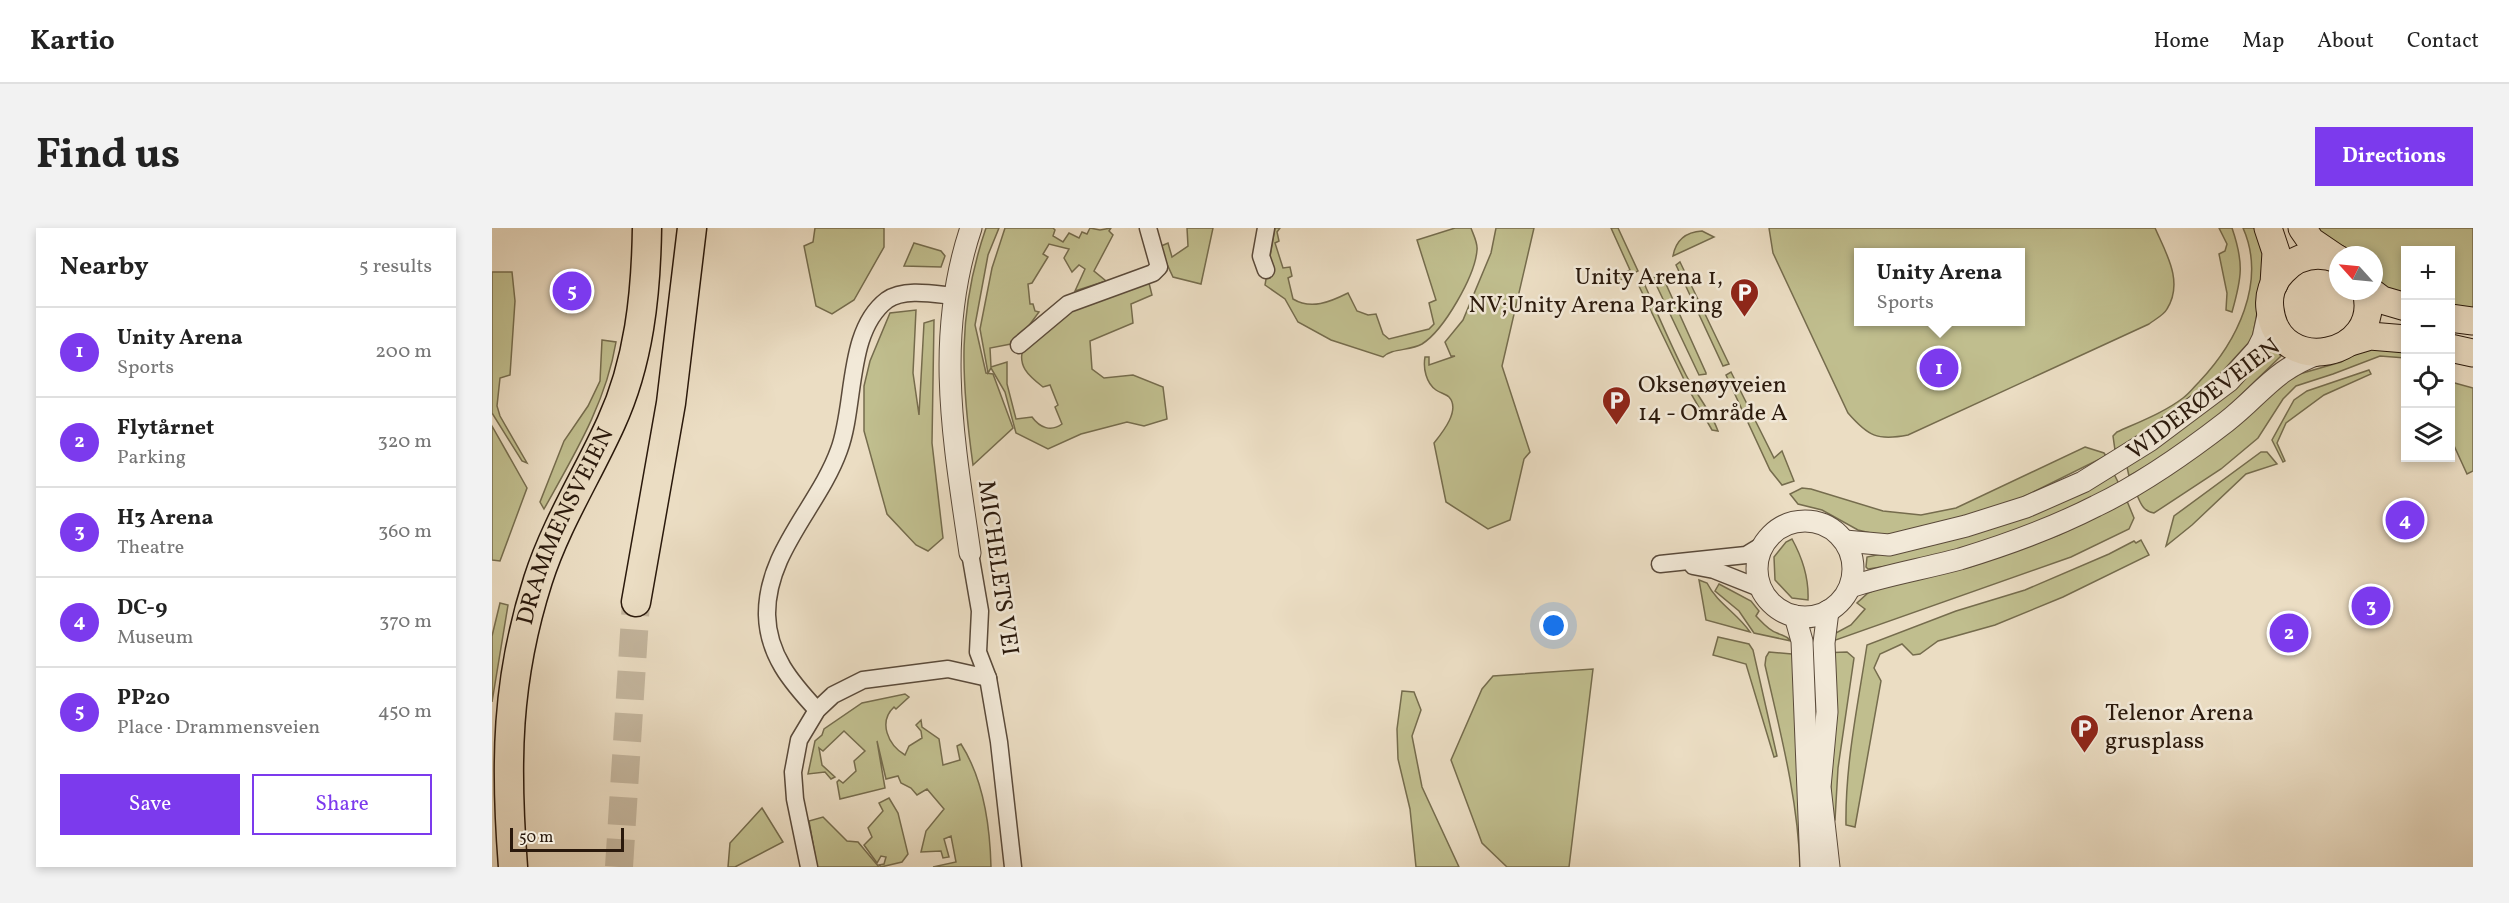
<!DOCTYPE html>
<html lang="en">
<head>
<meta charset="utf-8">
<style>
  :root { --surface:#fff; --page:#f2f2f2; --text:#222; --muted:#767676; --line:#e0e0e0; --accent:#7c3aed }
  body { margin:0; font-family:Vollkorn,serif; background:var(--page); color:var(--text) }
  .controls { position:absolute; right:18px; top:18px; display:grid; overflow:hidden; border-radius:0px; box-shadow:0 3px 9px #0003 }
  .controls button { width:54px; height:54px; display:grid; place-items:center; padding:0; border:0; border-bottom:2px solid var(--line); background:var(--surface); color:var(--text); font:30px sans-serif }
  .compass { position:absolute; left:1837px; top:18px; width:54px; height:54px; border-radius:50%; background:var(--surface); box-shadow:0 3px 9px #0003; rotate:297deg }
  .scale { position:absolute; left:18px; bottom:15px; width:114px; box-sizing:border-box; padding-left:6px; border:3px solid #2a190c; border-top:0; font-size:16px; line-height:21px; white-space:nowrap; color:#2a190c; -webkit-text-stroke:4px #f2e9d8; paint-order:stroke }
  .you { position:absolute; left:1062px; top:398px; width:21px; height:21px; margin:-15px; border:4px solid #fff; border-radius:50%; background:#1a73e8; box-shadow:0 0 0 9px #1a73e833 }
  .badge { display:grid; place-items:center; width:39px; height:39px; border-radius:50%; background:var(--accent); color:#fff; font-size:20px; font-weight:700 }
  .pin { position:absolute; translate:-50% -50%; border:3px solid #fff; box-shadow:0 2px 6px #0006 }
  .popup { position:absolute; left:1362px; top:20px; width:171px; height:78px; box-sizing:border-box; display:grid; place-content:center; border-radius:0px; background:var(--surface); filter:drop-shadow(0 2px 4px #0005); font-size:20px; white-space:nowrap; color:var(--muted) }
  .popup b { font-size:22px; color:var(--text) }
  .popup::after { content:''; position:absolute; left:50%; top:100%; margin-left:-12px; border:12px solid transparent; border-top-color:var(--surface) }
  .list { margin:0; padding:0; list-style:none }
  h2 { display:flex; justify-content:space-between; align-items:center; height:78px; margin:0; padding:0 24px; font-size:26px }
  h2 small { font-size:20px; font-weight:400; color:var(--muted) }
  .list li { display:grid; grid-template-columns:39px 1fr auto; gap:18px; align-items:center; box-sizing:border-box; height:90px; padding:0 24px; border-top:2px solid var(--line) }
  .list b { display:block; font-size:22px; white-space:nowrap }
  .list p { margin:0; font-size:20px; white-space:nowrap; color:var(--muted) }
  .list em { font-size:20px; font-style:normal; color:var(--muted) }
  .actions { display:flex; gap:12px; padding:18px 24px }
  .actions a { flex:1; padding:14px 0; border:2px solid var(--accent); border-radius:0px; text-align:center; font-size:21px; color:var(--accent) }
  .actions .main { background:var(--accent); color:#fff }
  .icon { flex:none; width:33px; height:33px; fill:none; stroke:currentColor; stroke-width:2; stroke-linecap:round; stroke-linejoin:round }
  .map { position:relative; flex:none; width:1981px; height:639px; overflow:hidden; border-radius:0px }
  header { display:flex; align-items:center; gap:36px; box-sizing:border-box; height:84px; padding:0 30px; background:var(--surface); border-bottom:2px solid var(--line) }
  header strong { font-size:28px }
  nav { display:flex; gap:33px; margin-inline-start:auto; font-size:21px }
  .intro { display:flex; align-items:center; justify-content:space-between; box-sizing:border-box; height:144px; padding:0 36px }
  h1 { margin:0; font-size:42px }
  .button { padding:15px 27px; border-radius:0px; background:var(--accent); color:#fff; font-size:21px; font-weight:700 }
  main { display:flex; gap:36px; padding:0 36px }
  aside { flex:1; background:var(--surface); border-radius:0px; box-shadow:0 3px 9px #0003 }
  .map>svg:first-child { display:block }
  .green { fill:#c0be8e; stroke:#756c4d; stroke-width:1.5; fill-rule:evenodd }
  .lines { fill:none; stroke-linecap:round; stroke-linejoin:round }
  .trunk-tunnel { stroke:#c4b69e; stroke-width:28; stroke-dasharray:28 14; stroke-linecap:butt }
  .minor-casing { stroke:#5a4a3a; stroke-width:19 }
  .tertiary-casing { stroke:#5a4a3a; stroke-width:23 }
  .primary-casing { stroke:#2a190c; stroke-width:29 }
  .trunk-casing { stroke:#2a190c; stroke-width:31 }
  .minor { stroke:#f2e9d8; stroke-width:16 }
  .tertiary { stroke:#f2e9d8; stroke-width:21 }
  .primary { stroke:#ebddc3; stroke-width:27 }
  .trunk { stroke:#ebddc3; stroke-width:28 }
  .labels { text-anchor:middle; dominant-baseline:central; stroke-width:5; stroke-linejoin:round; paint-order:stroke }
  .poi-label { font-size:24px; fill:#2a190c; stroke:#f2e9d8; text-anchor:start }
  .street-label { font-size:24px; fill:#2a190c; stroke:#f2e9d8 }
</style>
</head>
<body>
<header>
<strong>Kartio</strong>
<nav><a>Home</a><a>Map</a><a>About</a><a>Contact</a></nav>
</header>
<div class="intro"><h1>Find us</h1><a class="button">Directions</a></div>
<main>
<aside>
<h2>Nearby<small>5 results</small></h2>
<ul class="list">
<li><span class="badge">1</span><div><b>Unity Arena</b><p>Sports</p></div><em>200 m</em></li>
<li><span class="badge">2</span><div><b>Flytårnet</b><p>Parking</p></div><em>320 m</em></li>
<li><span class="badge">3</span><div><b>H3 Arena</b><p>Theatre</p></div><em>360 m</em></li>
<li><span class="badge">4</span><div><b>DC‑9</b><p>Museum</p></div><em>370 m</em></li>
<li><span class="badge">5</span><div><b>PP20</b><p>Place · Drammensveien</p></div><em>450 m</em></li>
</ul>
<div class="actions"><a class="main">Save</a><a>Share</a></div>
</aside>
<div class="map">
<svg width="1981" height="639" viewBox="0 0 1981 639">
  <rect width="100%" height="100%" fill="#ebddc3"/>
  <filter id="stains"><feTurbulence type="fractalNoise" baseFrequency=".00333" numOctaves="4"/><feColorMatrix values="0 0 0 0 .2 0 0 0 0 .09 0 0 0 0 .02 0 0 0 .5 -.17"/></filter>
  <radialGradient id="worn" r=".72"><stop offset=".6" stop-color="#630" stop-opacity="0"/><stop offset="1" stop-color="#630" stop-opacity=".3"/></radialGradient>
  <g class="green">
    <path d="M323 0H392V19L362 72 340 86 324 78 312 18 321 14Z"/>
    <path d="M494 0H507L496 27 483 97 494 145 501 146 521 200 481 237C469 151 465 84 494 0Z"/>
    <path d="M513 0H561L563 2 561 8 571 14 577 5 587 10 590 4 595 6 598 0 608 2 619 0 617 3 621 7 602 43 614 53 583 63 593 41 587 37 580 44 572 30 577 21 557 16 551 26 556 29 540 55 536 56 538 76H541L543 83 547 84 524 115 498 120 499 139 515 134V156L524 191 540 189C548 200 559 204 570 196L563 179 566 177 558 157 551 159C537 148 524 138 532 117L577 80 657 55 660 67 639 76 641 95 598 113 600 141 612 150 641 147 671 159 675 191 652 198 635 194 589 206 556 221 524 205 513 164 499 140 496 145 488 101 500 40Z"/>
    <path d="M695 0H721L709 56 681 49 667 19 676 15 680 29 696 18Z"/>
    <path d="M783 0H788L785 4 787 13 783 15 791 40 798 39 800 48 796 50 801 71C819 82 838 74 856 65L865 83 876 87 884 86 891 106 897 111 937 101 942 96 937 75 944 72 925 12 963 0H979C981 6 986 15 985 22 983 48 952 102 930 116 918 123 900 120 891 129L839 112 806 94 793 71 773 57Z"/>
    <path d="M1004 0H1042L1010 138 1038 224 1032 231 1018 292 996 301 954 274 942 215C950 205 969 182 957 169 954 166 948 165 944 162 934 155 931 140 933 129H937V137L963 128H959L953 114 971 92 999 25Z"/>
    <path d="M1119 0H1126L1146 43 1127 53 1125 49 1138 42Z"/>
    <path d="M1277 0H1663C1674 25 1692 54 1675 81 1672 87 1662 92 1657 96L1416 207C1385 213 1376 208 1356 185L1281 25ZM1366 24H1528V94H1366Z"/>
    <path d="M1727 0H1740C1752 35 1750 49 1740 84L1734 82 1735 65 1727 26 1733 23 1735 16Z"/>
    <path d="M1751 0H1765L1772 19 1766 80 1760 111 1718 157 1665 198 1623 222 1621 208 1625 204C1647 194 1673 184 1691 170 1697 166 1702 159 1707 154 1745 114 1775 54 1751 0Z"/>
    <path d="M1818 0H1981V82L1959 81 1958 22H1914L1913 71 1882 52V27C1855 27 1838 19 1818 0Z"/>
    <path d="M1210 3 1222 9 1181 28C1184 11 1194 4 1210 3Z"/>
    <path d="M422 15 449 23 453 28 449 39 412 38Z"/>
    <path d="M1188 34 1237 136 1231 138 1184 37Z"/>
    <path d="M0 44H20L23 73 18 147 8 150 5 178 8 188 35 235 30 233 0 185Z"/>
    <path d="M1169 45 1214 145V146L1207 147 1161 50Z"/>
    <path d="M1151 53C1165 84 1178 116 1194 147 1204 166 1219 183 1226 203L1220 202 1198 164 1146 56Z"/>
    <path d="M424 82 421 145 427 187 432 95 442 92 440 215 451 310 436 323 424 317 395 286 372 203V158L378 133 398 85Z"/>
    <path d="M110 112 124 114C114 175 82 227 52 281L48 274 72 213 96 178 108 153Z"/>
    <path d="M1873 119 1913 120V130L1888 128 1841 146 1804 158 1791 171 1766 210 1729 241 1662 285C1651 283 1649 276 1645 267L1782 161 1804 147 1849 134Z"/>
    <path d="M1781 120 1789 128 1728 187 1669 230 1637 248 1635 239 1706 188Z"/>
    <path d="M1877 142 1879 146 1832 167 1794 195 1785 215 1793 233 1791 234 1780 212 1802 172 1815 163Z"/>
    <path d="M1239 144 1282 230 1290 223 1302 253 1290 257 1278 242 1234 147Z"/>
    <path d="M1959 154 1981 160V243L1975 246 1959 211Z"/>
    <path d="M0 198 35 260 8 333 0 332Z"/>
    <path d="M1593 219 1612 225 1614 228 1519 275 1441 299 1391 308 1366 302 1330 282 1306 276 1298 266 1310 260 1319 261 1391 283 1429 287 1464 280Z"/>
    <path d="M1769 224H1775L1785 236 1754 246 1700 297 1674 318 1682 288Z"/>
    <path d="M1622 246 1627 256C1586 277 1545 298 1501 313 1461 326 1418 335 1376 341L1374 339 1375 329 1461 311Z"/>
    <path d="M1635 273 1642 290 1637 301 1579 329 1341 413 1342 406 1359 397 1373 381 1365 375 1376 365 1393 358 1478 339 1567 307Z"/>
    <path d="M1300 311C1311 331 1317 350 1316 372L1300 370 1283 352 1282 329 1294 314Z"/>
    <path d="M1649 312 1657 327 1571 369 1503 397 1446 413 1428 426 1421 427 1410 416 1388 426 1382 440 1389 453 1363 599 1354 597C1353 537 1366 476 1375 417L1464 383 1533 362 1617 326 1642 313 1644 315Z"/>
    <path d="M1207 352 1215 355C1225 375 1246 386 1258 404L1214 392Z"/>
    <path d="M1227 356 1259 373 1267 383 1264 388C1270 394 1276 402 1285 405 1291 408 1294 407 1299 413L1262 405 1247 383 1223 363Z"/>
    <path d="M8 375 16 377 0 474V408Z"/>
    <path d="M1226 409 1257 416 1261 422 1285 528 1282 529 1254 436 1221 427Z"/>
    <path d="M1277 424 1300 426 1355 424 1362 430 1346 540 1343 592 1339 593 1338 454 1304 458 1315 639H1308C1306 571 1288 503 1273 437L1274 429Z"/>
    <path d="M1101 441 1077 639H1015L990 615 959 532 990 461 1001 448Z"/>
    <path d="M910 463 922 464 929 482 920 508 930 559 967 639H924L918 581 906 531 905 501Z"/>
    <path d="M413 466 417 469 404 481 402 479C386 494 396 517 413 527L417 518 430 510 429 503 424 497 429 492 430 499 447 511 451 537 468 532 465 518 469 516C492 552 498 597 499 639H441L464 634 459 608 452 611 457 629 451 630 449 623 429 624 434 603 452 581 435 561 425 567 419 560 409 555 406 548 394 551 385 513 393 560 348 571 345 554 347 552 351 555 364 543 362 533 373 523 352 503 331 523 327 520 330 537 343 549 339 551 333 544 316 546 323 513 330 507 332 501 370 475Z"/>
    <path d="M397 570 406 585 416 626 410 634 389 639 387 637 392 636 394 629 389 628 385 635 372 617 380 609 376 600 391 583 387 575Z"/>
    <path d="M270 580 291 614 243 639H236L238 615Z"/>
    <path d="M331 589 355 613 366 614 387 639H325L317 593Z"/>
  </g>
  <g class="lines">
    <path class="trunk-tunnel" d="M127 639 144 374"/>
    <defs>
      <g id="minor">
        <path d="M774 42 769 28 774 0"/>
        <path d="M527 117 576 76 661 45 667 39 656 0"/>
        <path d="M1168 336 1254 327 1272 316"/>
        <path d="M1201 338 1222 342 1270 361"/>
        <path d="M496 450 507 514 521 639"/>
        <path d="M325 482C299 454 276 427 275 387 274 324 327 278 347 222 364 177 354 103 395 72 412 60 442 66 462 68"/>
        <path d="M317 639 303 571 301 544 307 512 325 482 341 467 371 452 456 441 496 450 486 424 488 383 478 325"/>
      </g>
      <g id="tertiary">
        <circle cx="1313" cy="341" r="48"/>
        <path d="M1353 313 1397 317 1474 298 1534 279 1591 254 1657 213 1737 153 1765 122 1771 110 1778 78"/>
        <path d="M478 325C462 214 442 110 479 0"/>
        <path d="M1358 359C1394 347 1431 341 1468 331 1514 317 1561 300 1604 278 1650 256 1694 225 1734 194 1770 166 1782 141 1829 125"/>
        <path d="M1336 383 1332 415 1335 484 1328 559 1337 639"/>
        <path d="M1303 388 1310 413 1319 639"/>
      </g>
      <g id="primary">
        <path d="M1776 0 1784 24 1782 56"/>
        <path d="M1810 0 1819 13 1844 30"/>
        <path d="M1846 31C1826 24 1806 27 1791 43 1781 53 1776 67 1778 81 1786 151 1892 129 1874 63"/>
        <path d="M1878 63 1890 72 1914 79"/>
        <path d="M1958 90 1981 93"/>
        <path d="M1858 114 1878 108 1914 111"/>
        <path d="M1958 120 1981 125"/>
      </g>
      <g id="trunk">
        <path d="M144 374 179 175 200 0"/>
        <path id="s1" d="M21 639C13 536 14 452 46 352 64 296 95 248 119 195 147 134 154 67 155 0"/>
      </g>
    </defs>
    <use href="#minor" class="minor-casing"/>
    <use href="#tertiary" class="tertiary-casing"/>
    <use href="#primary" class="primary-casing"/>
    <use href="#trunk" class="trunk-casing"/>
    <use href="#minor" class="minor"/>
    <use href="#tertiary" class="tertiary"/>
    <use href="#primary" class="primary"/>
    <use href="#trunk" class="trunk"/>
  </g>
  <defs>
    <symbol id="parking-pin" viewBox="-11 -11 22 30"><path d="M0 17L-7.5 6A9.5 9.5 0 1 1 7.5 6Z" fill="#8f2418" stroke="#f2e9d8"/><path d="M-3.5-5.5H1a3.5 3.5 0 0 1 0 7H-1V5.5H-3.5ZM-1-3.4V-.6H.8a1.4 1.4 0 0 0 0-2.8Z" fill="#fff"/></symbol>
  </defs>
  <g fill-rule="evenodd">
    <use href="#parking-pin" x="1236" y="48" width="33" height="45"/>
    <use href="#parking-pin" x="1108" y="156" width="33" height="45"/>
    <use href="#parking-pin" x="1576" y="484" width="33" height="45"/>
  </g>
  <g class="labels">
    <g class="poi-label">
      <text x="1231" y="50" text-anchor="end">Unity Arena 1,<tspan x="1231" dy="28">NV;Unity Arena Parking</tspan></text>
      <text x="1146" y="158">Oksenøyveien<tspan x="1146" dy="28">14 - Område A</tspan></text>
      <text x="1613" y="486">Telenor Arena<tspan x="1613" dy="28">grusplass</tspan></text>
    </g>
    <g class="street-label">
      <text transform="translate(1712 172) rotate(-37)">WIDERØEVEIEN</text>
      <text stroke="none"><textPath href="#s1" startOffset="350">DRAMMENSVEIEN</textPath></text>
      <text transform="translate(505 340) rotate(82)">MICHELETS VEI</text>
    </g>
  </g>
  <rect width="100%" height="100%" filter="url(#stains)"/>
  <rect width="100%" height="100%" fill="url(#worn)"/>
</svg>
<div class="controls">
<button>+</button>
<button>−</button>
<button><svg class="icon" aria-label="locate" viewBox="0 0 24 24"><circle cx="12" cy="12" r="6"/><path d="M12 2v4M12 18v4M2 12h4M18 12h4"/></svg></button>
<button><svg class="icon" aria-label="layers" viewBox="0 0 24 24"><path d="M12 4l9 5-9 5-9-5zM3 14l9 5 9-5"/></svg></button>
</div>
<svg class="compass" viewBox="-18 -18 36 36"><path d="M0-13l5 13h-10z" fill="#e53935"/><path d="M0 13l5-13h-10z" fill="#767676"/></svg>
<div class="scale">50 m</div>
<div class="you"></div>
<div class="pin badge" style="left:1447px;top:140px">1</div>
<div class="popup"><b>Unity Arena</b>Sports</div>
<div class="pin badge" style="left:1797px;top:405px">2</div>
<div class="pin badge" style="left:1879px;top:378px">3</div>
<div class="pin badge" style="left:1913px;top:292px">4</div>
<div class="pin badge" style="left:80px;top:63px">5</div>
</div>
</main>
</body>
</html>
